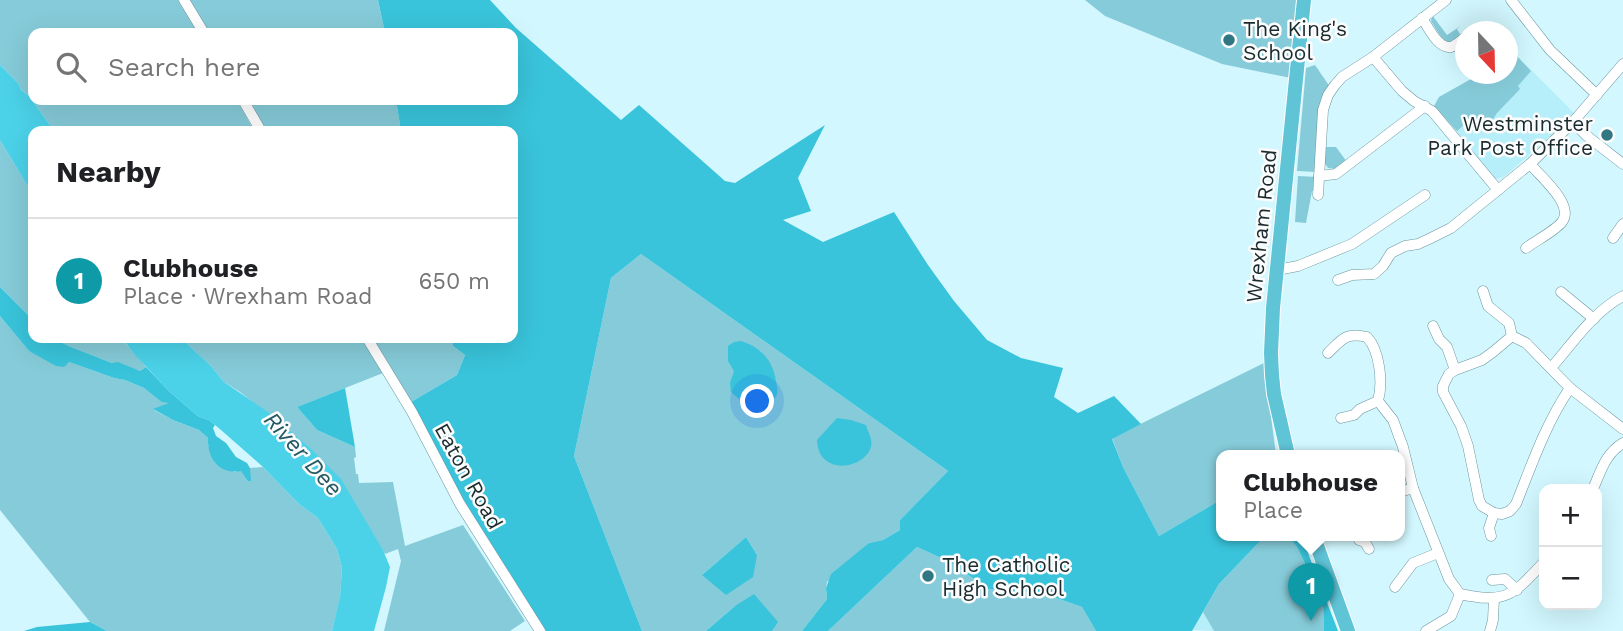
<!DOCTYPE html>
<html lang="en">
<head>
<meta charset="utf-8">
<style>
  :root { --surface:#fff; --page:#f2f2f2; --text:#202124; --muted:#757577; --line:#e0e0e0; --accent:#b45309 }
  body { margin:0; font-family:"Work Sans",sans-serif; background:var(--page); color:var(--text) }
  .controls { position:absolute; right:21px; bottom:21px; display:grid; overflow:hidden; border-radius:14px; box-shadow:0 7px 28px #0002 }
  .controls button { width:63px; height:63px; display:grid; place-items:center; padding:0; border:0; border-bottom:2px solid var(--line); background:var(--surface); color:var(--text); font:35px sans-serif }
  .compass { position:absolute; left:1455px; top:21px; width:63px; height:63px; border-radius:50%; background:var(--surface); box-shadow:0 7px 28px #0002; rotate:158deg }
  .you { position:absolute; left:758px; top:402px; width:24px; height:24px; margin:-18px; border:5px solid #fff; border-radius:50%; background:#1a73e8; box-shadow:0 0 0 10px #1a73e833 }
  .badge { display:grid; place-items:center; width:46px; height:46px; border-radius:50%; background:var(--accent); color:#fff; font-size:23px; font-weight:700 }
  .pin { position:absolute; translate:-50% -58px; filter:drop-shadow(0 2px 4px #0008) }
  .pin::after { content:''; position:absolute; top:37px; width:24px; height:21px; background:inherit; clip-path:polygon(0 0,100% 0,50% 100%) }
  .popup { position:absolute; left:1216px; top:450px; width:189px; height:91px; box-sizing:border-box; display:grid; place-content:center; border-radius:14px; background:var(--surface); filter:drop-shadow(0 2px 5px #0005); font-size:23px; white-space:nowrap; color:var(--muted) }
  .popup b { font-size:26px; color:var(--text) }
  .popup::after { content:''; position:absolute; left:50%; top:100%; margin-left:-14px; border:14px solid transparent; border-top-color:var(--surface) }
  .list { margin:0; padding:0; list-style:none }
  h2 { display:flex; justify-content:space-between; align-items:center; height:91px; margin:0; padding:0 28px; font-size:30px }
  h2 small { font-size:23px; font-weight:400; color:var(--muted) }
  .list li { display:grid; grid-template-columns:46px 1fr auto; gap:21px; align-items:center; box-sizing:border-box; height:126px; padding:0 28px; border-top:2px solid var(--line) }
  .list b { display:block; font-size:26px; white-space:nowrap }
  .list p { margin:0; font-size:23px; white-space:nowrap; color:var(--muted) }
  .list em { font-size:23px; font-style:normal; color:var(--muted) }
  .icon { flex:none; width:38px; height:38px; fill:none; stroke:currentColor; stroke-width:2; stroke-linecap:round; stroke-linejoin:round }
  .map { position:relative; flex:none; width:1623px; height:631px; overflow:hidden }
  .search { position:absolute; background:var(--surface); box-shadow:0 7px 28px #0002; left:28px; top:28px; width:490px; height:77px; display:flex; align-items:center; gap:18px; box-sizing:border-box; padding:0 24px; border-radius:14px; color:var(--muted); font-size:26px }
  .panel { position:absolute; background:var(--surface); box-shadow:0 7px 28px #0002; left:28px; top:126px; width:490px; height:217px; border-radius:14px }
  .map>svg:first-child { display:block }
  .built { fill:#b6eef9 }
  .green { fill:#86cbd9; fill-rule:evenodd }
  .forest { fill:#39c4db }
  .water { fill:#4bd2e9 }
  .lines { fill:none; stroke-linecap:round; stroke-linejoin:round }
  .minor-casing { stroke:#6a959d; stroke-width:11 }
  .highway-casing { stroke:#fff; stroke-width:16 }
  .minor { stroke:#fff; stroke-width:10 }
  .highway { stroke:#60c4d7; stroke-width:14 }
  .poi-dot { fill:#307683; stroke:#fcfcfc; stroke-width:2.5 }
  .labels { text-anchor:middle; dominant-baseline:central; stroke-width:5; stroke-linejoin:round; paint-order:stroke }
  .poi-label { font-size:21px; fill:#192b2e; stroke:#fcfcfc; text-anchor:start }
  .street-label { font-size:21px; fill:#192b2e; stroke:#fcfcfc }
  .water-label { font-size:23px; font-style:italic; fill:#235a64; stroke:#fcfcfc }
</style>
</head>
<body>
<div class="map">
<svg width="1623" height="631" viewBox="0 0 1623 631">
  <rect width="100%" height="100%" fill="#d2f7fe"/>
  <g class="built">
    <path d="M1515 54 1575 114 1504 177 1495 179 1456 131 1434 107 1439 97 1480 74H1508V58Z"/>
    <path d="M1203 612 1214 631 1192 630Z"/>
  </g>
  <g class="green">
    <path d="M0 0H178L198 33H33V100H237L254 131H54L29 96 21 90 18 83 0 65Z"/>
    <path d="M188 0H378L385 33H209Z"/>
    <path d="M1085 0H1299L1291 78 1222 64 1105 16Z"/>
    <path d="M1432 15 1447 35 1462 25 1457 29 1460 34C1448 54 1438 32 1431 21Z"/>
    <path d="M1515 54 1531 71 1518 86 1520 89 1497 113 1486 130 1473 117 1457 131 1434 106 1439 97 1480 74H1508V58Z"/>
    <path d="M1315 65 1330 87 1317 172 1297 171 1306 68Z"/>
    <path d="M247 100H396L401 131H265Z"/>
    <path d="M0 140 33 195V320L0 287Z"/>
    <path d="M1324 147H1336L1347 162 1336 169 1328 168 1324 162Z"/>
    <path d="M1298 176 1317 177 1314 191H1312L1306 223 1295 222Z"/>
    <path d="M641 254 948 471 900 520V530L883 540 869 543 827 582 826 588 827 599 802 631H772L777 622 735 606 706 631H642L574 456 611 278ZM746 537 757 555 703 575V574Z"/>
    <path d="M0 316 29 351 69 362 114 378 125 380 144 388 162 401 171 403 154 410 173 420 199 430 208 438V446L234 472 241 470 249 480 250 468 263 467 299 504 318 518 337 549 342 568 340 598 332 631H107L90 622 0 510Z"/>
    <path d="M52 338H121L146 367 140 371 112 363 71 347Z"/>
    <path d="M181 338H361L383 373 297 407 317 430 355 447 356 457 354 458 356 474H358L359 483 393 482 405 546 463 525 525 621 510 631H384L401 561 398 549 385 554 372 532 279 422 240 392 224 382 211 366Z"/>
    <path d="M373 338H452L453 346 465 355 457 375 411 402Z"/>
    <path d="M1264 363 1276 455H1222V499L1159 536 1123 467 1112 438Z"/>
    <path d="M1266 535H1287L1297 547 1323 601 1324 631H1214L1203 612 1219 584Z"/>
    <path d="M917 547 950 562 988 589 1045 594 1082 607 1096 631H828Z"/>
  </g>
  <g class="forest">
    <path d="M378 0H490L516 28 621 120 639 105 725 181 735 183 825 125 798 178 811 211 783 220 823 242 894 212 928 265 954 301 987 340 1021 358 1063 368 1054 397 1078 413 1114 396 1141 424 1112 439 1123 467 1159 536 1222 499V535H1266L1219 584 1192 631H1096L1082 607 1045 594 988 589 950 562 917 547 828 631H802L827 599 826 588 831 574 869 543 883 540 900 530V520L948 471 641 254 611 278 574 456 642 631H546L451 480 411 402 457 375 465 355 453 346 452 338H513V131H401L396 100H513V33H385Z"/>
    <path d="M0 287 33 320V338H52L71 347 112 363 118 362 140 371 146 367 170 392 198 416 209 420 215 425 213 428 216 436 226 443 236 457 247 463 250 468 251 481H248L241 471C220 475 207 459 208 438L199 430 173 420 153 409 169 403 162 402 144 388 125 380 114 378 69 362 64 367 56 366 29 351 0 316Z"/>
    <path d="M741 341C761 347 773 361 776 381 777 387 779 393 775 398 770 405 756 406 748 407L731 392 730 383 734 371 728 361V346L734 342Z"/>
    <path d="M345 388 355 447 317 430 297 407Z"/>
    <path d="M837 418 851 420 866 425C868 432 873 440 871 447 864 470 818 476 817 440Z"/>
    <path d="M1287 535H1301L1338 631H1324L1323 601 1297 547Z"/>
    <path d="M746 537 757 555 753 577 726 595 702 575Z"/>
    <path d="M754 594 778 622 772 631H706L735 606Z"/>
    <path d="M90 622 107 631H24L37 627Z"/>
  </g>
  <g class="water">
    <path d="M0 65 18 83 21 90 29 96 54 131H33V195L0 140Z"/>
    <path d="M122 338H181L211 366 224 382 268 412 310 448 341 479 383 550 390 567 386 587 374 631H332L340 597 342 568 337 549 318 518 299 504 263 467 221 430 209 420 198 416 170 392 135 355Z"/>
  </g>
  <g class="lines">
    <defs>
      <g id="minor">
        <path d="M184 0 204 33"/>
        <path d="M1511 0 1550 50 1597 95"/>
        <path d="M1422 18C1428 27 1438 49 1451 47 1456 46 1461 40 1466 37"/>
        <path d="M1373 57 1402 91 1414 101 1432 111 1498 190"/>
        <path d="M243 100 261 131"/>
        <path d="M1573 122 1587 136 1623 164"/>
        <path d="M1319 176 1336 174 1425 106"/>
        <path d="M1318 195 1323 110 1328 95 1335 85 1342 77 1373 57 1446 0"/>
        <path d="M1613 238 1623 224"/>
        <path d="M1526 248C1535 241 1555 231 1562 222 1575 205 1541 177 1530 164"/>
        <path d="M1277 270 1298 266 1352 244 1425 195"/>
        <path d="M1338 280 1352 275 1374 274 1383 266 1391 253 1405 246 1418 244 1429 239 1451 228 1530 164 1573 122 1623 64"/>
        <path d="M1483 291 1488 306 1509 323 1512 336 1526 343 1570 388 1623 429"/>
        <path d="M1561 292 1594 319"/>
        <path d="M1433 326 1439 339 1447 347 1455 370"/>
        <path d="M1512 336 1493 352 1482 360 1455 370 1449 374 1443 386V392L1461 426 1468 446 1479 500 1482 506 1494 513 1502 514 1510 511 1516 504C1532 464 1546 423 1570 388"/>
        <path d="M367 338 412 412 460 504 540 631"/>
        <path d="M1328 353C1342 339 1346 332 1367 337 1380 351 1383 383 1378 401L1393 420 1403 447 1413 488 1449 579 1460 594C1507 604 1513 595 1544 562"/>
        <path d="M1551 368C1573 343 1593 312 1623 296"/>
        <path d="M1341 418 1354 415 1360 409 1378 401"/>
        <path d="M1593 489C1601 471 1605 454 1623 443"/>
        <path d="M1400 492 1413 488"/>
        <path d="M1491 536 1489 528 1494 513"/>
        <path d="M1359 540 1365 542 1369 549"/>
        <path d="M1492 580 1505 579 1517 590"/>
        <path d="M1395 587 1413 563 1438 553"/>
        <path d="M1426 631 1451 616 1460 594"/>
        <path d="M1490 631 1493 620 1494 598"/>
      </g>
      <g id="highway">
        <path d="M1288 455 1274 394 1272 375 1271 353 1273 308 1304 0"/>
        <path d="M1313 535 1348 631"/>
      </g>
    </defs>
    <use href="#minor" class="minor-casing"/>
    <use href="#highway" class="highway-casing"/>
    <use href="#minor" class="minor"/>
    <use href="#highway" class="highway"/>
  </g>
  <g class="poi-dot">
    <circle cx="1229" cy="40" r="7"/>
    <circle cx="1607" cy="135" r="7"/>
    <circle cx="928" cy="576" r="7"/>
  </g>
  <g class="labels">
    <g class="poi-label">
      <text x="1243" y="28">The King's<tspan x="1243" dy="24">School</tspan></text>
      <text x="1593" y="123" text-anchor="end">Westminster<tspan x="1593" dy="24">Park Post Office</tspan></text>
      <text x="942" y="564">The Catholic<tspan x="942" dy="24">High School</tspan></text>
    </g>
    <g class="street-label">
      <text transform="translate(1261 226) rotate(-84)">Wrexham Road</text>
      <text transform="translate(469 476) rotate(61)">Eaton Road</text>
    </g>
    <g class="water-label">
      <text transform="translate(303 454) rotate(48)">River Dee</text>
    </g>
  </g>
</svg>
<div class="controls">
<button>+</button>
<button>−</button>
</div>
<svg class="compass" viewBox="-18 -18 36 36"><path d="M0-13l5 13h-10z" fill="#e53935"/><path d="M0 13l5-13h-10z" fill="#757577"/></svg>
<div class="you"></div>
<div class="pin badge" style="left:1311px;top:621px;background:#0f9aa8">1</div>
<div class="popup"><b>Clubhouse</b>Place</div>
<div class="search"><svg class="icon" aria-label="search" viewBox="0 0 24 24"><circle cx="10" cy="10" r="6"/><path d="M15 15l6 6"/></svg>Search here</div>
<section class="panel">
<h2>Nearby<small></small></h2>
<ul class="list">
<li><span class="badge" style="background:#0f9aa8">1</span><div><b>Clubhouse</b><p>Place · Wrexham Road</p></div><em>650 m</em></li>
</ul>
</section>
</div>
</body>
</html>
